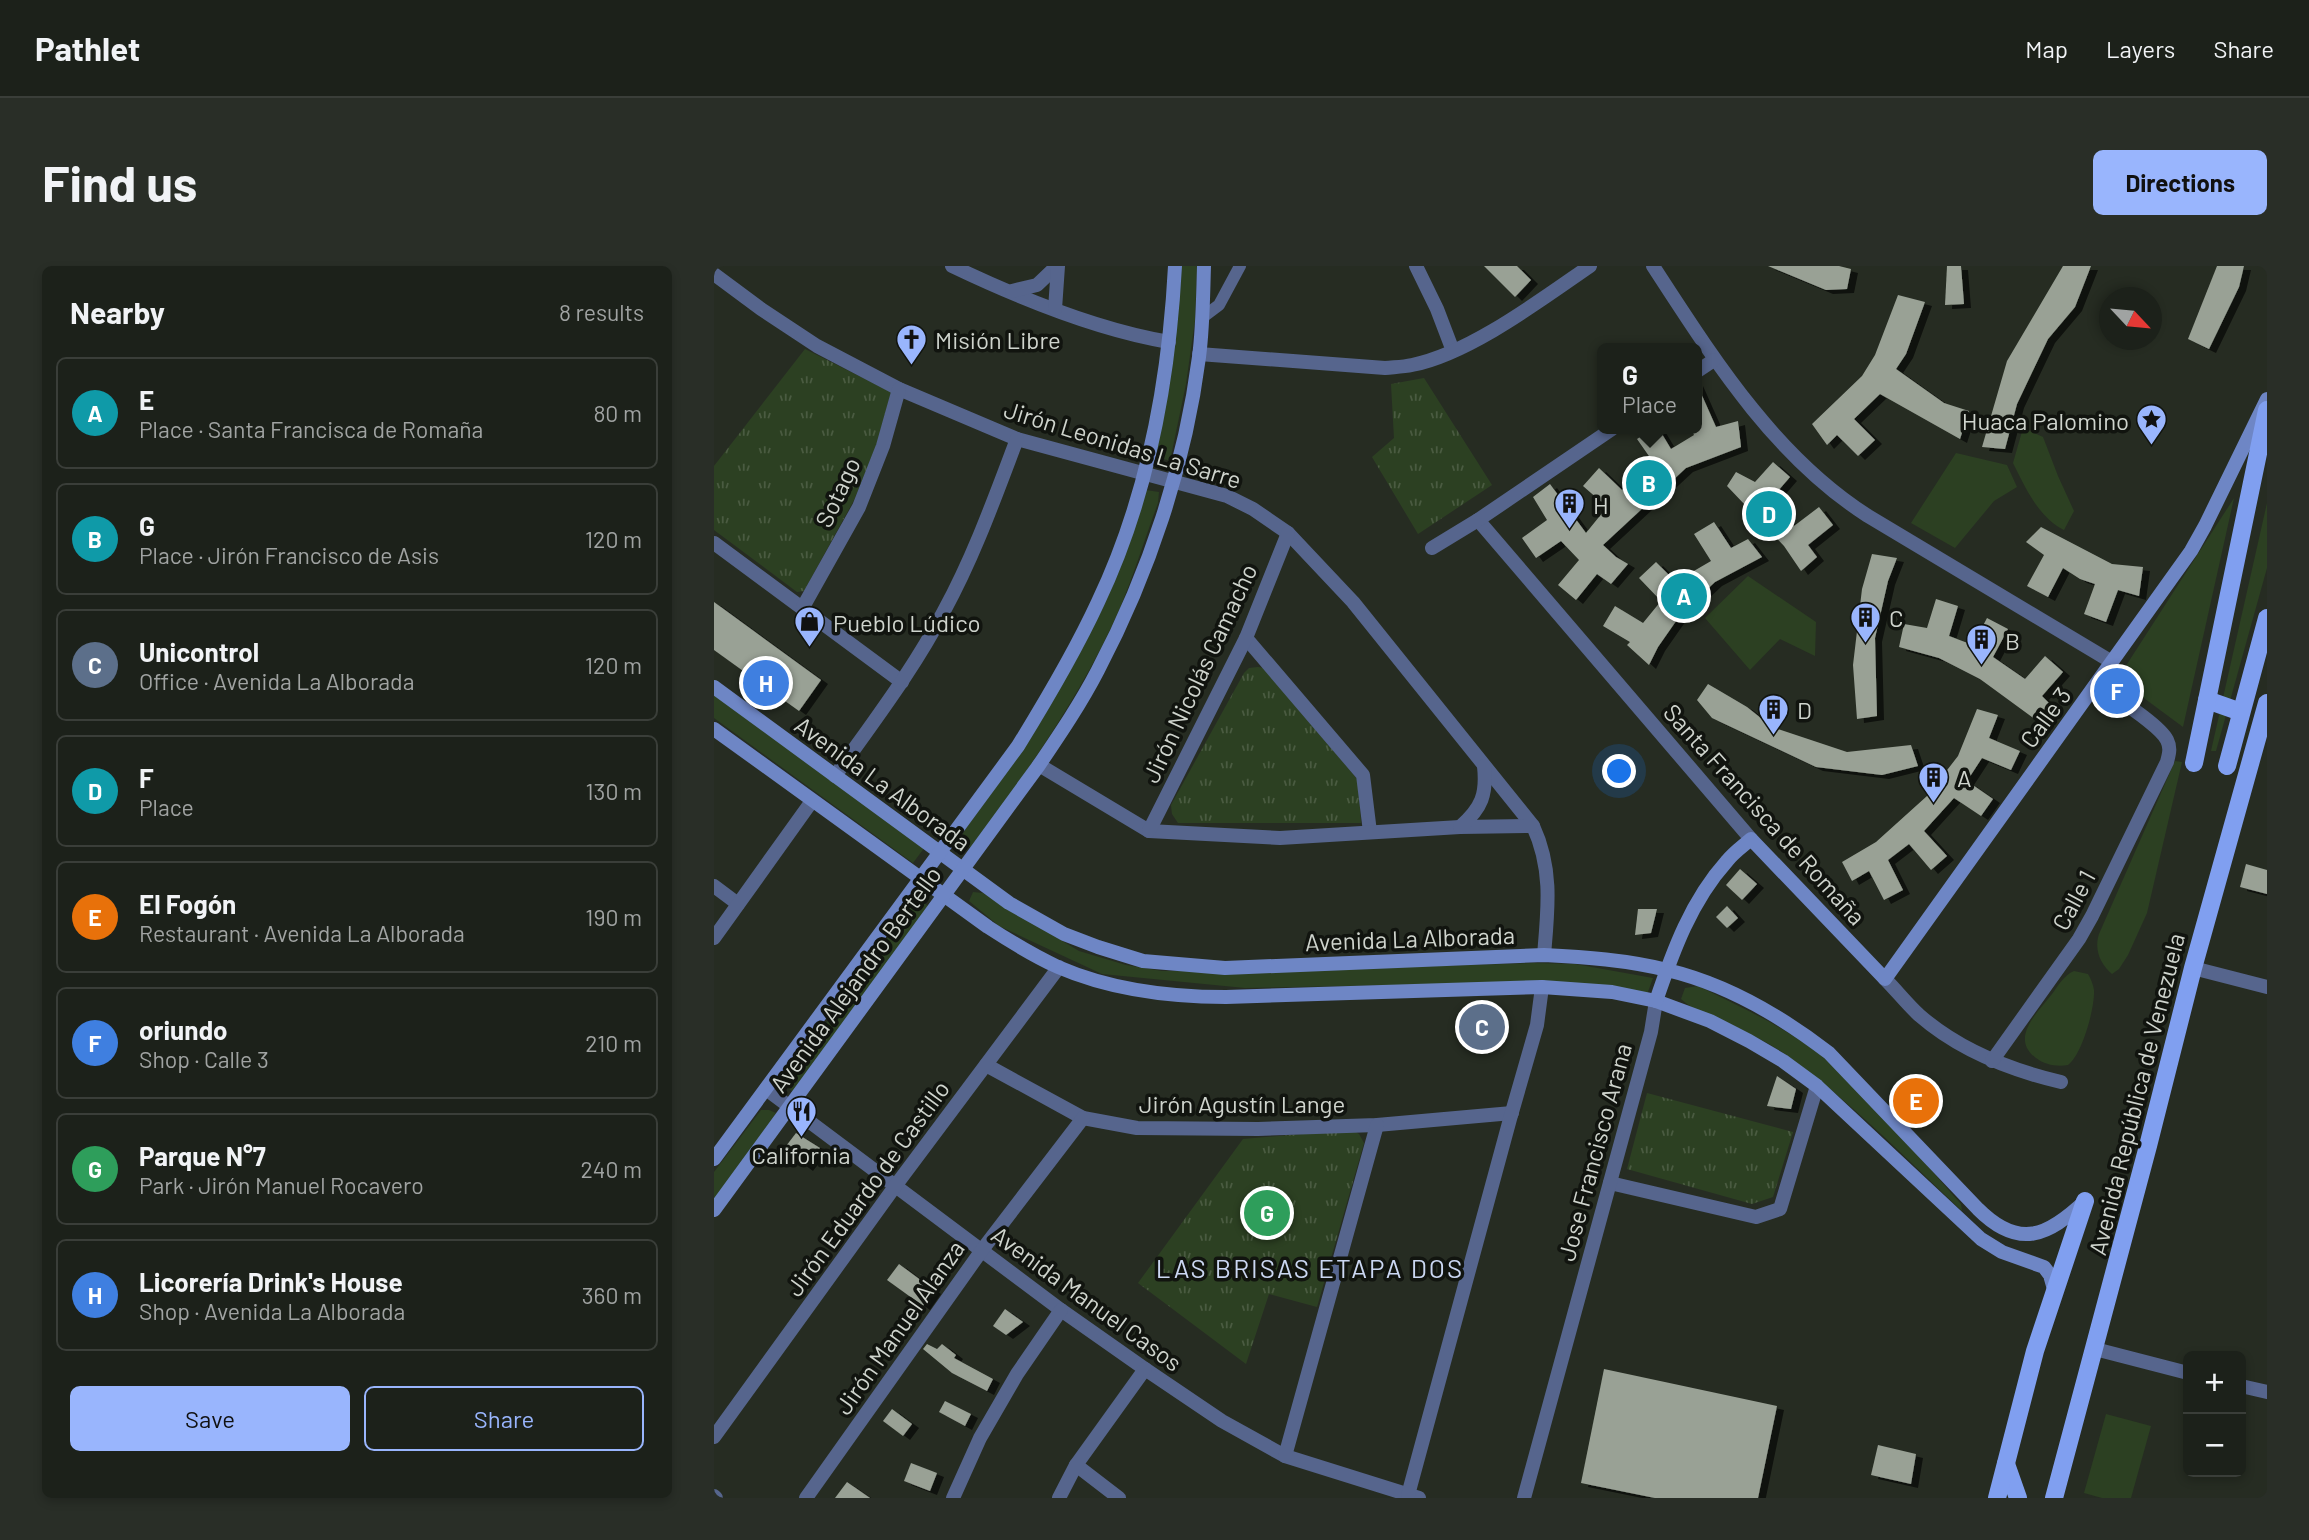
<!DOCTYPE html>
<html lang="en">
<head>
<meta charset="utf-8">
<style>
  :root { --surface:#1c211a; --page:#292e27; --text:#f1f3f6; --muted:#a0a3a2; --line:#3a3e39; --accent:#99b5fd }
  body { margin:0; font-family:Barlow,sans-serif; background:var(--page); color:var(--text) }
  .controls { position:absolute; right:21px; bottom:21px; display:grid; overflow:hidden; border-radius:10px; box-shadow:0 4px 10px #0003 }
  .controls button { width:63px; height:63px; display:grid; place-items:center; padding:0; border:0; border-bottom:2px solid var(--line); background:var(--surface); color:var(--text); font:35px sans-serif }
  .compass { position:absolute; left:1385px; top:21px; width:63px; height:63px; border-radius:50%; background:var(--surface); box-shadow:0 4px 10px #0003; rotate:116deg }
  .you { position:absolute; left:906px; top:506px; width:24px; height:24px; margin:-18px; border:5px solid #fff; border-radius:50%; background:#1a73e8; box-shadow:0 0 0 10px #1a73e833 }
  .badge { display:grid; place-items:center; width:46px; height:46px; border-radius:50%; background:var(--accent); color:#fff; font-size:23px; font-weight:700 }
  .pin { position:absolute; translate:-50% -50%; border:4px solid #fff; box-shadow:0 2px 7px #0006 }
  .popup { position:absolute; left:883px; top:77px; width:105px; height:91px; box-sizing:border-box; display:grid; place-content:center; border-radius:10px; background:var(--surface); filter:drop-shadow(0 2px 5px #0005); font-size:23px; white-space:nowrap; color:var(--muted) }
  .popup b { font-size:26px; color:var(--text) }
  .popup::after { content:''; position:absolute; left:50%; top:100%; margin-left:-14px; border:14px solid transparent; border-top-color:var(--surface) }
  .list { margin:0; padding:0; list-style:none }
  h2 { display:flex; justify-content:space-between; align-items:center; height:91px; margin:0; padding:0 28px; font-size:30px }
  h2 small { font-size:23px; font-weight:400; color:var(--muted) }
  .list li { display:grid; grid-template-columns:46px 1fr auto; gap:21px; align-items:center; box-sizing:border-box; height:112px; margin:0 14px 14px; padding:0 14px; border:2px solid var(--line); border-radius:10px }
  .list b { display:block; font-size:26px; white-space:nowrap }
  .list p { margin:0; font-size:23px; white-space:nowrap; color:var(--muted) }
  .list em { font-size:23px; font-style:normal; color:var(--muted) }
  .actions { display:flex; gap:14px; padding:21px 28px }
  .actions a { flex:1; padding:16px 0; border:2px solid var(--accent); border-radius:10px; text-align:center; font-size:24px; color:var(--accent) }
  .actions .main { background:var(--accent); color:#111 }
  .map { position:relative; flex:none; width:1553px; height:1232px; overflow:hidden; border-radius:10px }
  header { display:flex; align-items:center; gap:42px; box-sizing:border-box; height:98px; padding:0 35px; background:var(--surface); border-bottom:2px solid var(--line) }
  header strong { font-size:33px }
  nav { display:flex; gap:38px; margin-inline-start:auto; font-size:24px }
  .intro { display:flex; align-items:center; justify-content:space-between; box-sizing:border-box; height:168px; padding:0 42px }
  h1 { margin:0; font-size:49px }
  .button { padding:18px 32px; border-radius:10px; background:var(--accent); color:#111; font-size:24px; font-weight:700 }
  main { display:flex; gap:42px; padding:0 42px }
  aside { flex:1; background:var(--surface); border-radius:10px; box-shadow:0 4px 10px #0003 }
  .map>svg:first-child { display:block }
  .grass { fill:#2c4022 }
  .park { fill:url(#park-tufts) }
  .building { fill:#99a195; filter:url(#shadow) }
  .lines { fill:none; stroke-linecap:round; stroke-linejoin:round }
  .pedestrian { stroke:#56658d; stroke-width:12 }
  .minor { stroke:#56658d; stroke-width:14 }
  .tertiary { stroke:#56658d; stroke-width:14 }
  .secondary { stroke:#6e86c5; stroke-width:14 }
  .primary { stroke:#809ff0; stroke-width:18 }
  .labels { text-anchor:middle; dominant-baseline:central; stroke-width:7; stroke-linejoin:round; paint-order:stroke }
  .poi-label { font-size:24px; fill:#cfd4cd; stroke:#11140f; text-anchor:start }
  .street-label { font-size:24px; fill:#cfd4cd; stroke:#11140f }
  .neighbourhood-label { font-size:26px; letter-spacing:2px; fill:#cbd7f2; stroke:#11140f }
</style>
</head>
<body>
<header>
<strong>Pathlet</strong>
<nav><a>Map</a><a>Layers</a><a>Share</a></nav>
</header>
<div class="intro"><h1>Find us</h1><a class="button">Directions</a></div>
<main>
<aside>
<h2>Nearby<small>8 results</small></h2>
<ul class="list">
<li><span class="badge" style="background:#0f9aa8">A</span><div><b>E</b><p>Place · Santa Francisca de Romaña</p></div><em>80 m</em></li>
<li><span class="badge" style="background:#0f9aa8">B</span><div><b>G</b><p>Place · Jirón Francisco de Asis</p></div><em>120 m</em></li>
<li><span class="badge" style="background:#5c6f8a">C</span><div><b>Unicontrol</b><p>Office · Avenida La Alborada</p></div><em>120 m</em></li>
<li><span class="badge" style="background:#0f9aa8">D</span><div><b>F</b><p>Place</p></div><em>130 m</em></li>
<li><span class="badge" style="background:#e8710a">E</span><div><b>El Fogón</b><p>Restaurant · Avenida La Alborada</p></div><em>190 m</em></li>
<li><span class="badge" style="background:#3f7fe0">F</span><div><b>oriundo</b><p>Shop · Calle 3</p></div><em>210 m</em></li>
<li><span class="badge" style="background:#2e9e5b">G</span><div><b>Parque N°7</b><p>Park · Jirón Manuel Rocavero</p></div><em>240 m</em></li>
<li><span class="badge" style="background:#3f7fe0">H</span><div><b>Licorería Drink's House</b><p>Shop · Avenida La Alborada</p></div><em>360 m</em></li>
</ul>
<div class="actions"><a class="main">Save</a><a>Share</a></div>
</aside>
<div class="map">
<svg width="1553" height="1232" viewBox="0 0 1553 1232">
  <defs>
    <pattern id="park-tufts" width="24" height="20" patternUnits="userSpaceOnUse" patternTransform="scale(1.75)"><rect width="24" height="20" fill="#2c4022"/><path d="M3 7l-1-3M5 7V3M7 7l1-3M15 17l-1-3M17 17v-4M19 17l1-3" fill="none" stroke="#4a5b41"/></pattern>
    <filter id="shadow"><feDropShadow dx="7" dy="4" stdDeviation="0" flood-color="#0009"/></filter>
  </defs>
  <rect width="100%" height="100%" fill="#262c22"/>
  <g class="grass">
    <path d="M464 0H483L481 54 472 118 456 195 441 190Z"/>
    <path d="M1309 162 1329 171 1344 210 1360 245 1350 264C1324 251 1311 221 1299 197Z"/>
    <path d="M1242 187 1293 199 1303 221 1280 235 1241 282 1197 257Z"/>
    <path d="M432 224 445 226 444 237C431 272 420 308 406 342 368 429 312 506 258 583L245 572 315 475Z"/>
    <path d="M1520 232 1469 461 1419 424 1406 409Z"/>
    <path d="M1553 237V302L1502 485H1497Z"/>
    <path d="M1034 310 1102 356 1101 390 1066 373 1036 404 991 352Z"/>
    <path d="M0 427 211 581 199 597 0 452Z"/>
    <path d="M1461 495 1468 496 1433 647 1414 689 1405 703 1398 708C1386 698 1380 683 1385 668Z"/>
    <path d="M259 626 269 627 365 685 412 699 448 705H567L820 697 861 698 939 712 931 734 839 716 531 722 388 708 285 660 255 635Z"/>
    <path d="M209 636 214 640 84 825H78L72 821V813L199 637Z"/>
    <path d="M1360 705 1374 708C1377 713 1379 718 1380 724 1381 742 1368 789 1354 799 1343 801 1331 799 1322 792 1295 772 1324 746 1338 728 1344 720 1350 709 1360 705Z"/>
    <path d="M984 720C1029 742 1076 763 1115 796 1163 837 1204 890 1247 938L1248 945C1191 891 1135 834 1071 788 1055 777 1036 768 1019 760 1001 751 982 747 967 733L971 722Z"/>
    <path d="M47 844H55L62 847 0 939V906Z"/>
    <path d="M1392 1148 1437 1160 1417 1232H1388L1370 1227Z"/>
  </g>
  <g class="park">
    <path d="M91 83 177 126 163 179 140 234 90 325 83 326 0 264V200Z"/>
    <path d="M710 112 778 219 704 268 658 191 680 172 677 118Z"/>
    <path d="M544 401 550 402 644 514 647 557H464L458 548 457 539 530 407 535 402Z"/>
    <path d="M933 827 1079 866 1059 931 1038 938 913 903Z"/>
    <path d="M638 864 645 868 650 877 603 1041 555 1028 532 1098 424 1017 529 873Z"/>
  </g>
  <g class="building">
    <path d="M770 0H803L817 14 801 31Z"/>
    <path d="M1054 0H1125L1137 3 1133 23 1112 24Z"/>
    <path d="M1233 0H1247L1250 38 1231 39Z"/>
    <path d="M1349 0H1377L1361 41 1334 73 1303 138 1291 183 1268 181 1293 95Z"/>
    <path d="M1503 0H1530L1525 21 1495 83 1474 73Z"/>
    <path d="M1184 29 1211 36 1192 88 1182 103 1230 137 1255 145 1246 173 1166 128 1140 153 1161 174 1144 190 1123 169 1113 179 1098 158 1148 110 1161 89Z"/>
    <path d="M982 116 1002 161 1024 155 1027 181 972 202 889 279 902 291 914 298 897 318 883 308 862 334 844 319 865 294 847 275 822 292 808 272 833 254 819 231 836 218 872 267 893 241 869 220 885 202 908 224 937 193 923 173 938 163H945L957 183 980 169 977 163H982Z"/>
    <path d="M1059 196 1076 211 1057 233 1080 260 1105 241 1119 259 1094 279 1103 291 1087 305 1070 280 1013 220 1022 206 1041 216Z"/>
    <path d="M1000 256 1017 282 1034 273 1048 291 1001 316 967 348 944 381 935 399 913 379 916 376 889 360 901 340 929 357 947 335 925 312 942 296 964 318 973 309 997 295 980 268Z"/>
    <path d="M1327 261 1398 298 1429 301 1425 330 1404 324 1392 356 1370 348 1381 318 1366 313 1349 302 1334 331 1313 320 1330 289 1312 276Z"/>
    <path d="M1158 288 1183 292 1174 315 1161 372 1163 450 1143 453 1139 399 1148 323Z"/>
    <path d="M1222 333 1244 340 1235 370 1259 379 1273 352 1294 363 1279 391 1311 413 1331 390 1349 406 1328 430 1340 442 1326 457 1266 413 1225 392 1185 381 1190 358 1213 362Z"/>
    <path d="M0 336 107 414 85 445 0 384Z"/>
    <path d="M994 418 1033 441 1058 461 1133 486 1197 479 1204 500 1168 509 1102 501 998 452 983 434Z"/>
    <path d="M1263 443 1284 449 1275 472 1306 485 1297 504 1268 492 1253 515 1279 533 1267 550 1240 532 1210 565 1233 590 1217 604 1195 578 1174 594 1189 624 1170 634 1155 605 1138 615 1128 596 1162 576 1213 530 1244 490Z"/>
    <path d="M1532 598 1553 604V628L1526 621Z"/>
    <path d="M1026 603 1043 618 1028 634 1012 619Z"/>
    <path d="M1013 640 1024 652 1013 662 1002 651Z"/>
    <path d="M924 643H943L937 667 921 669Z"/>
    <path d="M1063 810 1082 823 1077 843 1053 840Z"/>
    <path d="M82 867 106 882 92 901 69 884Z"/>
    <path d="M185 998 220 1024 209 1040 173 1014Z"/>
    <path d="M291 1043 309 1056 292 1069 279 1060Z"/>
    <path d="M213 1078 223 1083 228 1078 242 1089 240 1092 279 1113 273 1125 238 1107 209 1083Z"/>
    <path d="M890 1103 1063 1140 1044 1232H941L867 1217Z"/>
    <path d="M231 1135 257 1148 251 1160 225 1146Z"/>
    <path d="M178 1143 198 1158 189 1170 169 1155Z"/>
    <path d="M1164 1179 1202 1188 1197 1218 1157 1209Z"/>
    <path d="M197 1197 223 1207 216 1225 190 1215Z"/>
    <path d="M133 1216 156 1232H121Z"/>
  </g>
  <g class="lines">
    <path class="pedestrian" d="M489 51 505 39 526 0"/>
    <g class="minor">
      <path d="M238 0C305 32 383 64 455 76"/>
      <path d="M702 0 723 43 739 85"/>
      <path d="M939 0C999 92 1060 190 1154 250L1398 396"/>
      <path d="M0 8 47 43 103 80 185 123 303 173 513 230 539 243 574 267 639 336 819 560C839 603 834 643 830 689"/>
      <path d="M298 25 323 19 343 0"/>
      <path d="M341 43 344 0"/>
      <path d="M485 88 671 102C680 101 689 101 698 99 755 88 828 33 876 0"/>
      <path d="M982 106 1000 94"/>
      <path d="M764 254 1037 573"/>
      <path d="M0 277 188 416"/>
      <path d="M718 282 764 254 898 163"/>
      <path d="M89 341 145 241 169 180 185 123"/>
      <path d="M532 372 649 509 656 566"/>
      <path d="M325 499 435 565 566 572 746 561 819 560"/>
      <path d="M121 510C159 456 200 403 230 345 260 290 281 231 303 173"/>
      <path d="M746 561C768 542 773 528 770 500"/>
      <path d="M435 565 532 372 574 267"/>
      <path d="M0 620 24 638"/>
      <path d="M0 672 98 535"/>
      <path d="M1171 713C1183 725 1193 738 1205 749 1245 784 1296 804 1347 816"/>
      <path d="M1278 795 1365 673 1378 650 1453 496C1455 488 1457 482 1453 474 1445 458 1399 430 1382 418"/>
      <path d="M272 799 369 852 423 862 544 863 663 859 798 847"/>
      <path d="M52 823 347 1044 431 1103 508 1155 571 1190 705 1232"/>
      <path d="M896 917 1042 951 1066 943 1103 820"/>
      <path d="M1381 1083 1474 1107"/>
      <path d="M1527 1120 1553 1126"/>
      <path d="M0 1171 182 919 345 701"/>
      <path d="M571 1190 663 859"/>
      <path d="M362 1199 405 1232"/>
      <path d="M694 1229 796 853 823 759 828 721"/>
      <path d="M0 1230 2 1232"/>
      <path d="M92 1232 268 984 369 852"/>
      <path d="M239 1232 266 1172 303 1108 347 1044"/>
      <path d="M345 1232 362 1199 431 1103"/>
      <path d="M810 1232 937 766 942 735"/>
    </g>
    <path class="tertiary" d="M1479 702 1553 721"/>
    <g class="secondary">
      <path d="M0 421 295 637 350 668 384 681 429 695 511 702 830 689C871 691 913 694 953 704 1012 718 1067 750 1115 787L1264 943C1305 984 1334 970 1371 935"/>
      <path d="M0 463 274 661C297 676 320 690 344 701 397 724 455 731 512 731L828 721 898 726 942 735 996 755 1035 775 1069 795 1103 820 1267 973 1288 986 1330 1001 1336 1009 1340 1023"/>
      <path d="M942 735C959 685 977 635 1013 595 1019 587 1029 580 1037 573L1171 713 1477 285 1491 260 1553 133"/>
      <path d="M0 893 304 480C333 433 361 386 384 336 434 231 455 115 461 0"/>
      <path d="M0 944 325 499C346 468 367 437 384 404 435 307 471 199 485 91 489 61 489 30 490 0"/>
    </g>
    <g class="primary">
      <path d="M1493 434 1527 446"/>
      <path d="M1480 497 1553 144"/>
      <path d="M1513 500 1553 352"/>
      <path d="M1292 1198 1304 1232"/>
      <path d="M1283 1232 1321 1085 1371 935"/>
      <path d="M1340 1232 1434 880 1479 702 1553 437"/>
    </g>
  </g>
  <defs>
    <symbol id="church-pin" viewBox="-11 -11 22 30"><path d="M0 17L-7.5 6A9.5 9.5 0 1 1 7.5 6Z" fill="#99b5fd" stroke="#11140f"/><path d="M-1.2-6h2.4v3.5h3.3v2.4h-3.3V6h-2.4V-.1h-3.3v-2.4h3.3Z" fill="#111"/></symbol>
    <symbol id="sight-pin" viewBox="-11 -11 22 30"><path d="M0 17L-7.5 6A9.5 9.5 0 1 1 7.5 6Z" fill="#99b5fd" stroke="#11140f"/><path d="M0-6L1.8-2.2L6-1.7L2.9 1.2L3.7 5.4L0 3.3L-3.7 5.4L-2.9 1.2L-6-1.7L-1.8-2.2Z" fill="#111"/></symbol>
    <symbol id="building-pin" viewBox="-11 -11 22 30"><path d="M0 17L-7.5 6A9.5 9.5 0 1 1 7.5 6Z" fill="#99b5fd" stroke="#11140f"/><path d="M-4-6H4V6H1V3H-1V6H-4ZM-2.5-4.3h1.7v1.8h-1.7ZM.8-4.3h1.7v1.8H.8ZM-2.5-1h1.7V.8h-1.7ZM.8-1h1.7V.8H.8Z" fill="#111"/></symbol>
    <symbol id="shop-pin" viewBox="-11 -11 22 30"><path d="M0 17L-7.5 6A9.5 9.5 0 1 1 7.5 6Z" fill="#99b5fd" stroke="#11140f"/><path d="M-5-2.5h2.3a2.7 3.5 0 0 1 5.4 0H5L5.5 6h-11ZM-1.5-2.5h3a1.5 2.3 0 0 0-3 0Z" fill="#111"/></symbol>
    <symbol id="restaurant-pin" viewBox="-11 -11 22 30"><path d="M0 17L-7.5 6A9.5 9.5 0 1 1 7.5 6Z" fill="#99b5fd" stroke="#11140f"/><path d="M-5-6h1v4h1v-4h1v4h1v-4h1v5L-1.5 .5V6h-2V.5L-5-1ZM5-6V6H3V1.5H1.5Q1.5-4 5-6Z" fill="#111"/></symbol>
  </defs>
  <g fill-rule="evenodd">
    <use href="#church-pin" x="180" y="56" width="35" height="47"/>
    <use href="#sight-pin" x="1420" y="136" width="35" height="47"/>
    <use href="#building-pin" x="838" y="220" width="35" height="47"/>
    <use href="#building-pin" x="1134" y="334" width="35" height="47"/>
    <use href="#shop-pin" x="78" y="338" width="35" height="47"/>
    <use href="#building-pin" x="1250" y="356" width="35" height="47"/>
    <use href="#building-pin" x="1042" y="426" width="35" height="47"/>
    <use href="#building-pin" x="1202" y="494" width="35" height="47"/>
    <use href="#restaurant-pin" x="70" y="828" width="35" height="47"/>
  </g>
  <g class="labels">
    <g class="poi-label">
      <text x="221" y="73">Misión Libre</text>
      <text x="1415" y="154" text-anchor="end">Huaca Palomino</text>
      <text x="879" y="238">H</text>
      <text x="1175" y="351">C</text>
      <text x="119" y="356">Pueblo Lúdico</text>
      <text x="1291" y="374">B</text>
      <text x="1083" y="443">D</text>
      <text x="1243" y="511">A</text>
      <text x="87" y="888" text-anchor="middle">California</text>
    </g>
    <g class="street-label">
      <text transform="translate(409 178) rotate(17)">Jirón Leonidas La Sarre</text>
      <text transform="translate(123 226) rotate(-65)">Sotago</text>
      <text transform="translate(485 407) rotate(-65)">Jirón Nicolás Camacho</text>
      <text transform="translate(1331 451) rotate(-54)">Calle 3</text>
      <text transform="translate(169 517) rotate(36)">Avenida La Alborada</text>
      <text transform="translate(1051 548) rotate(48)">Santa Francisca de Romaña</text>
      <text transform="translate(1359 634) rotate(-62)">Calle 1</text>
      <text transform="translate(696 672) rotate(-2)">Avenida La Alborada</text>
      <text transform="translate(141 713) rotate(-54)">Avenida Alejandro Bertello</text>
      <text transform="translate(1422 828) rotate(-76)">Avenida República de Venezuela</text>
      <text x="528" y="837">Jirón Agustín Lange</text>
      <text transform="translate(880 886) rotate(-75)">Jose Francisco Arana</text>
      <text transform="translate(153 922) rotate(-54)">Jirón Eduardo de Castillo</text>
      <text transform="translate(373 1032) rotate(36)">Avenida Manuel Casos</text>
      <text transform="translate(185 1061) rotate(-55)">Jirón Manuel Alanza</text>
    </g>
    <g class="neighbourhood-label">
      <text x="596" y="1001">LAS BRISAS ETAPA DOS</text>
    </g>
  </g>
</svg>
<div class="controls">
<button>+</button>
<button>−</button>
</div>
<svg class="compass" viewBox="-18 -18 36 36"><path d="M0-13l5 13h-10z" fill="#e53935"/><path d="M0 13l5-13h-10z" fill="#a0a3a2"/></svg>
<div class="you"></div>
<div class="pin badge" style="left:970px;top:330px;background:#0f9aa8">A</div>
<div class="pin badge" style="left:935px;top:217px;background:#0f9aa8">B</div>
<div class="popup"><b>G</b>Place</div>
<div class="pin badge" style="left:768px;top:761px;background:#5c6f8a">C</div>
<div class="pin badge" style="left:1055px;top:248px;background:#0f9aa8">D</div>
<div class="pin badge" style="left:1202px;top:835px;background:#e8710a">E</div>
<div class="pin badge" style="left:1403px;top:425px;background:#3f7fe0">F</div>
<div class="pin badge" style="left:553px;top:947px;background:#2e9e5b">G</div>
<div class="pin badge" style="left:52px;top:417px;background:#3f7fe0">H</div>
</div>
</main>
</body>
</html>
